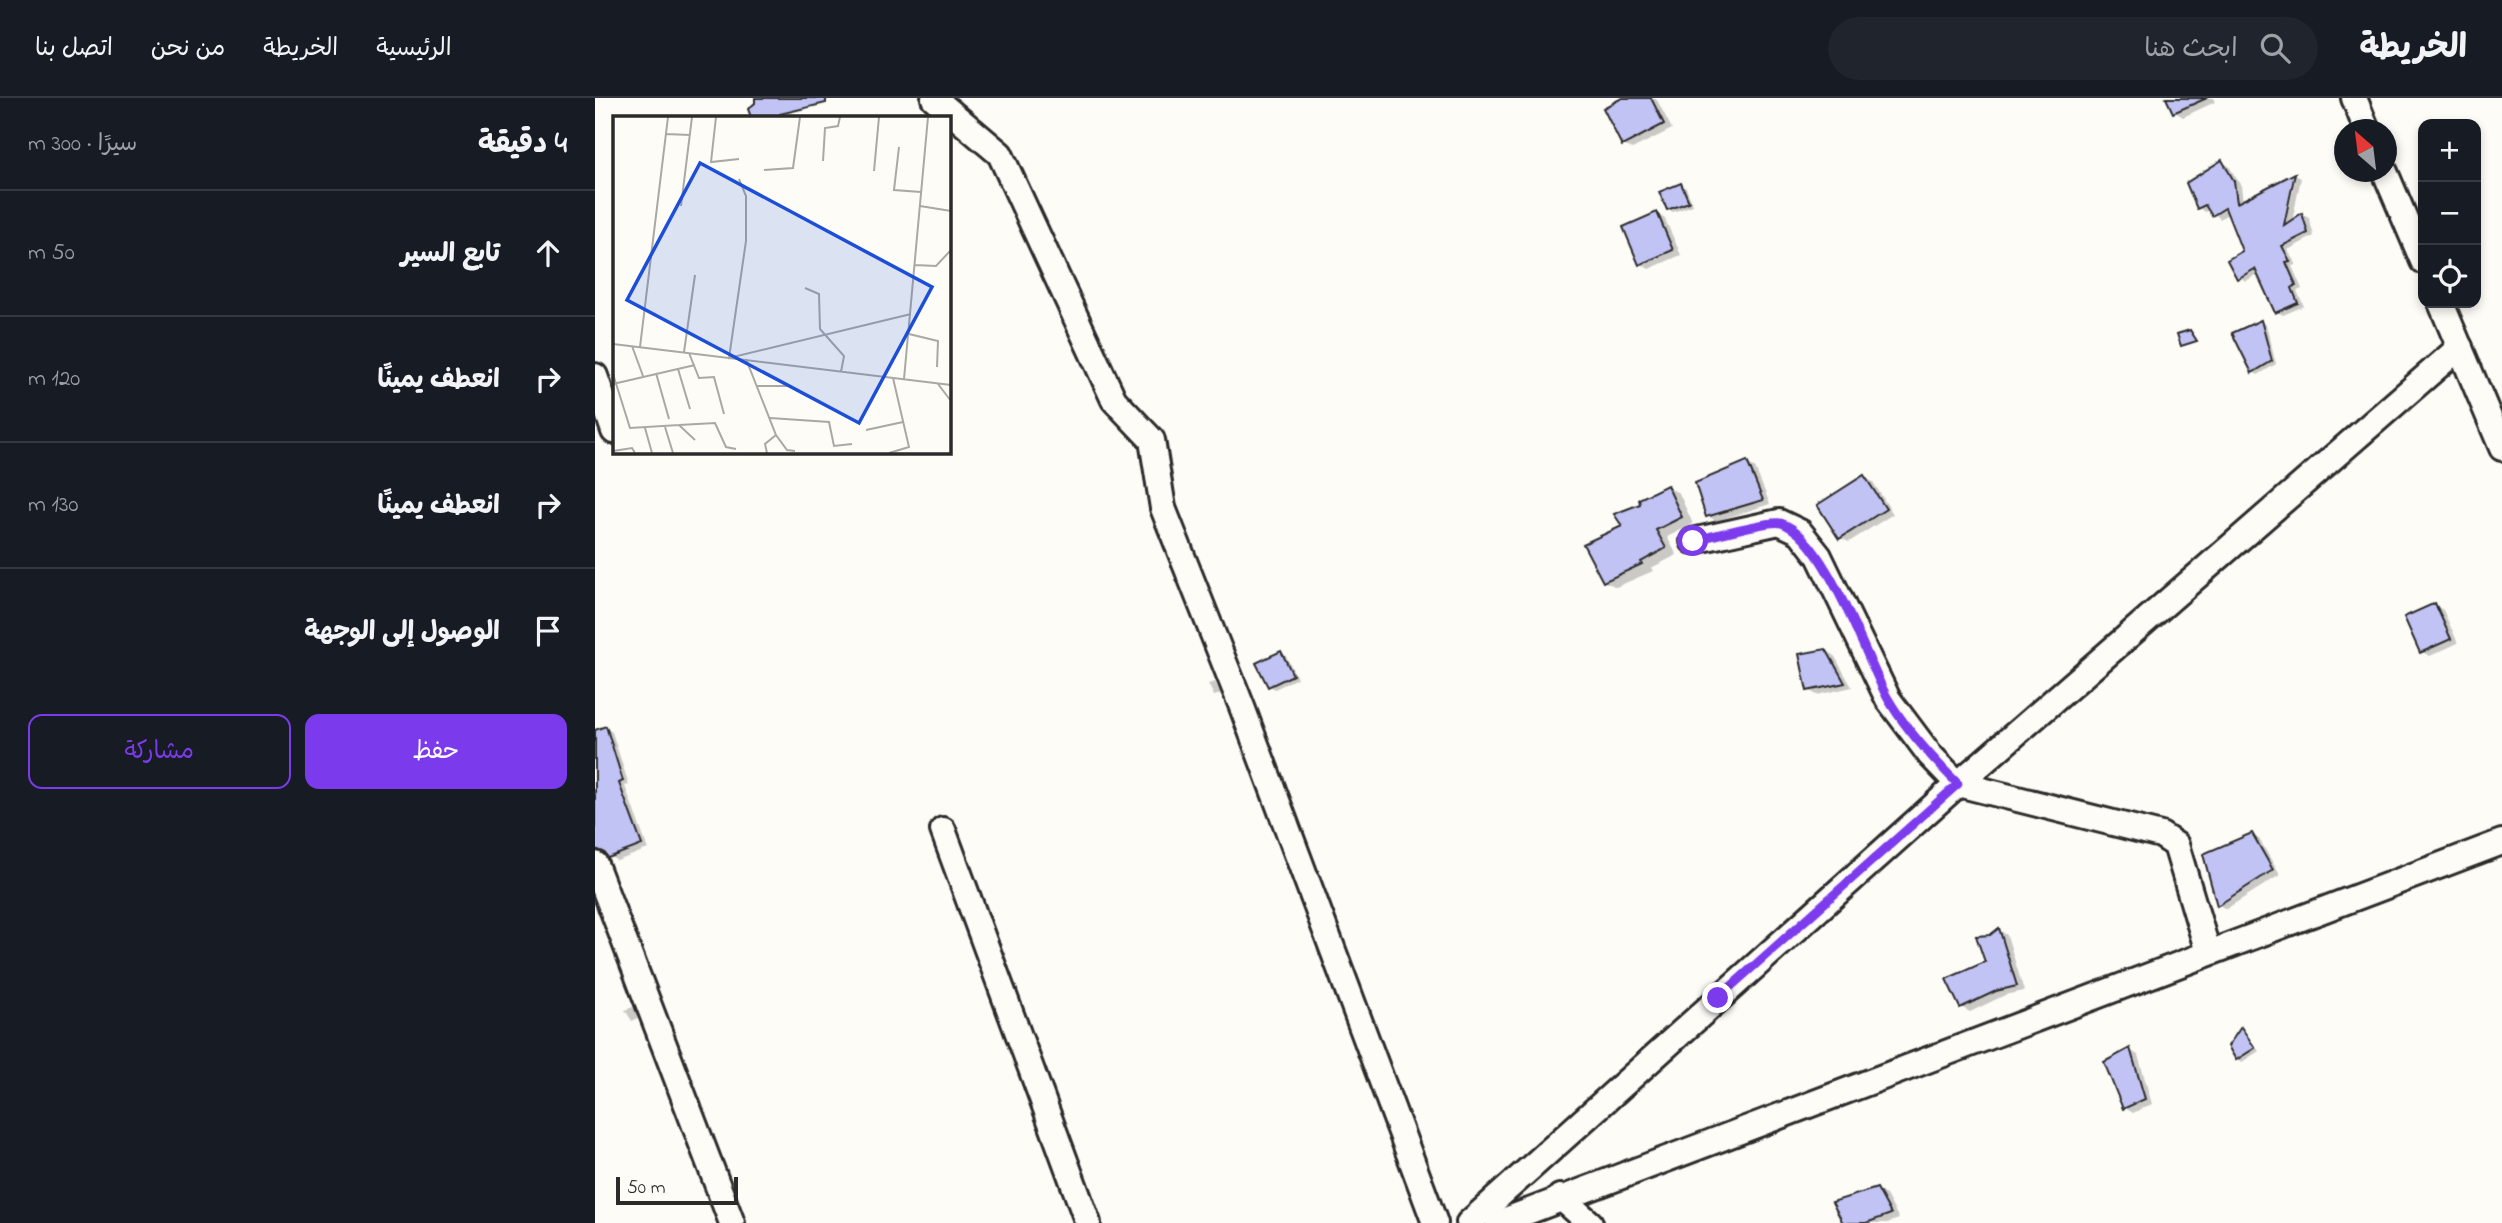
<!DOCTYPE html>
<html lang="ar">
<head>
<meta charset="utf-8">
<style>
  :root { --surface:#171b24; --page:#20242c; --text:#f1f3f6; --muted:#9ea1a6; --line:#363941; --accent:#7c3aed }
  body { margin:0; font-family:"Indie Flower","Playpen Sans Arabic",sans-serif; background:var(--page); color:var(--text); direction:rtl }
  .controls { position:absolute; right:21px; top:21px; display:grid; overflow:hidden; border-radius:14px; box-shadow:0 4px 10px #0003 }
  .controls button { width:63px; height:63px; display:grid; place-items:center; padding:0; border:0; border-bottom:2px solid var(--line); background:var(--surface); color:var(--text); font:35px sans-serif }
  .compass { position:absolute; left:1739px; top:21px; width:63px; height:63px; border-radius:50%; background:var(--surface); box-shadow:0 4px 10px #0003; rotate:332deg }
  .scale { position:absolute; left:21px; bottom:18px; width:122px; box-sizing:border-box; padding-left:7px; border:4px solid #2b2b2b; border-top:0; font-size:19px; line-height:24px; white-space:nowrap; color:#2b2b2b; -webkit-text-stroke:5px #fdfcf7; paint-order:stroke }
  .stop { position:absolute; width:21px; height:21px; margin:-16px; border:5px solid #7c3aed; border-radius:50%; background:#fff }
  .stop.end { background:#7c3aed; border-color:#fff; box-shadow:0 2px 7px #0008 }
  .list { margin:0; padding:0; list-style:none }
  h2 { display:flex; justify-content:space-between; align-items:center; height:91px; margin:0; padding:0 28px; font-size:30px }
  h2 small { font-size:23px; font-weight:400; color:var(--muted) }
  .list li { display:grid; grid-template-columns:46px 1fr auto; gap:21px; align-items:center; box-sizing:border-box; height:126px; padding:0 28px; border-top:2px solid var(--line) }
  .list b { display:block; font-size:26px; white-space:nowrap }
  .list em { font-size:23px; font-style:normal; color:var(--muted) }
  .actions { display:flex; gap:14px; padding:21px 28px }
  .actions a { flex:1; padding:16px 0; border:2px solid var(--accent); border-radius:14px; text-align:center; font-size:24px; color:var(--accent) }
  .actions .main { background:var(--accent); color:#fff }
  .icon { flex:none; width:38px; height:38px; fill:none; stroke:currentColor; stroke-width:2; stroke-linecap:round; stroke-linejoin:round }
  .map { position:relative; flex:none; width:1907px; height:1125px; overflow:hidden; direction:ltr }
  header { display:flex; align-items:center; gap:42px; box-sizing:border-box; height:98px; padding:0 35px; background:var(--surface); border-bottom:2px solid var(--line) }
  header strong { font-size:33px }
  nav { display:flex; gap:38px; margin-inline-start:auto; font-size:24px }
  .search { width:490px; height:63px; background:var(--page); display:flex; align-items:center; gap:18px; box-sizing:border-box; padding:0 24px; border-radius:38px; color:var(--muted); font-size:26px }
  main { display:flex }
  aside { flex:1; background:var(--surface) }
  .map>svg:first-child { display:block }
  .shadow { fill:#0003; fill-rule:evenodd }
  .building { fill:#c2c3f5; stroke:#2b2b2b; stroke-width:2 }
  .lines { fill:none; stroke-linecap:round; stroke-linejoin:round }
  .minor-casing { stroke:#2b2b2b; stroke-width:30 }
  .minor { stroke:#fdfcf7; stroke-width:24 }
  .route { stroke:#7c3aed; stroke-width:9 }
  .inset-road { fill:none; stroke:#a9a8a5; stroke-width:2 }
  .view { fill:#1d4ed8; fill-opacity:0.15; stroke:#1d4ed8; stroke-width:3.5 }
  .inset-edge { fill:none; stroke:#2b2b2b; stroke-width:3.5 }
</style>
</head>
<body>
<header>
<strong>الخريطة</strong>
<div class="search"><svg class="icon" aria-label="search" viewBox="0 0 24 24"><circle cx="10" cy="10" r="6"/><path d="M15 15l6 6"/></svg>ابحث هنا</div>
<nav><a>الرئيسية</a><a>الخريطة</a><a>من نحن</a><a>اتصل بنا</a></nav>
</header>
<main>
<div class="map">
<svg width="1907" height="1125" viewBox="0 0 1907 1125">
  <rect width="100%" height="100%" fill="#fdfcf7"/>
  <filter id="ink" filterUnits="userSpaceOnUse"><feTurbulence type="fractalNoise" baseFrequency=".0143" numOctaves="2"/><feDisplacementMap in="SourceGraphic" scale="14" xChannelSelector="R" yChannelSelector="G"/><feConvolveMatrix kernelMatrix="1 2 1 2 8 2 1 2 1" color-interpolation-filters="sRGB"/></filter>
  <g filter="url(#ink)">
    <g class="shadow">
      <path d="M1030 0H1061L1077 31 1037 51 1028 47Z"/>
      <path d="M1573 0H1618L1620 4 1588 19 1580 14Z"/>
      <path d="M1627 64 1634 68 1646 88 1648 104 1700 77 1706 80 1697 124 1707 117 1714 120 1719 138 1693 152 1701 167 1697 168 1707 191 1702 193 1709 208 1688 217 1681 213 1664 175 1651 183 1644 179 1649 154 1634 115 1625 121 1615 111 1610 114 1604 110ZM1696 83H1700L1688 136 1685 135Z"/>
      <path d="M1086 87 1091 90 1098 107 1078 114 1073 111Z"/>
      <path d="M1062 116 1070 121 1086 157 1054 171 1046 166Z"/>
      <path d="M1666 224 1671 227 1681 266 1663 277 1658 274Z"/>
      <path d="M1152 365 1160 370 1175 406 1121 423 1113 418Z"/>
      <path d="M1269 379 1278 384 1298 416 1254 444 1245 440Z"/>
      <path d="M1072 389 1084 395 1098 426 1072 439 1082 457 1056 470 1058 473 1021 489 1009 483 1029 429 1047 407Z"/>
      <path d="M1840 507 1848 512 1863 545 1835 558 1827 554Z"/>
      <path d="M1230 552 1239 557 1257 589 1222 597 1213 592Z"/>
      <path d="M686 555 691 558 702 580 680 591 675 588Z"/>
      <path d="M620 584 626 596 619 598 613 586Z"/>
      <path d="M11 630 17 634 34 687 30 688 53 751 22 763 10 755 0 757V752L12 748 0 722V634Z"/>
      <path d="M1657 737 1664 741 1685 777 1631 811 1624 807Z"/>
      <path d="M1404 832 1412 837 1429 893 1410 897 1375 914 1366 909 1392 865 1396 839Z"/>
      <path d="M38 909 44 920 37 923 30 912Z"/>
      <path d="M1646 931 1664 953 1647 964 1642 961Z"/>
      <path d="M1535 952 1543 957 1557 1006 1538 1015 1530 1010Z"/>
      <path d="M1282 1092 1291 1097 1304 1121 1292 1125H1250Z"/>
    </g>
    <g class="building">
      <path d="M160 0H231V5L185 16 186 19H156L153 11 160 5Z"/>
      <path d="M1027 0H1056L1069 26 1027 48 1008 10Z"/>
      <path d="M1571 0H1612L1578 15Z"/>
      <path d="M1627 62 1639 83 1642 105 1700 75 1689 127 1707 115 1713 135 1687 148 1695 163 1691 164 1701 187 1697 190 1703 205 1680 215 1660 171 1642 181 1632 162 1647 153 1630 110 1617 118 1610 107 1602 111 1591 85Z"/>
      <path d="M1086 85 1094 104 1072 112 1064 94Z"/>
      <path d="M1062 114 1078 152 1044 167 1028 129Z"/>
      <path d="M1666 222 1677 263 1657 275 1637 235Z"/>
      <path d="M1595 232 1602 243 1586 248 1582 236Z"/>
      <path d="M1152 363 1168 402 1111 419 1100 385Z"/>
      <path d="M1269 377 1291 411 1244 441 1222 407Z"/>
      <path d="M1072 387 1087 419 1061 432 1071 450 1046 464 1047 466 1008 484 988 446 1027 428 1019 416 1045 406 1044 401Z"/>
      <path d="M1840 505 1856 541 1825 555 1809 519Z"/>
      <path d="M1231 551 1250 585 1212 593 1204 556Z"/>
      <path d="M686 553 698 577 673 589 661 565Z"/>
      <path d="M11 628 28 683 24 685 47 747 13 760 9 754 0 751V632Z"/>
      <path d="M1657 735 1678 772 1622 808 1608 756Z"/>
      <path d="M1404 830 1422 888 1401 893 1365 910 1351 881 1390 864 1381 838 1395 837Z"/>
      <path d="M1646 929 1660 950 1641 962 1633 948Z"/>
      <path d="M1535 950 1550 1001 1528 1011 1509 964Z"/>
      <path d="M1282 1090 1296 1116 1271 1125H1248L1237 1104Z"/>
    </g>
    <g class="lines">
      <defs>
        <g id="minor">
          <path d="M339 0 405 56 519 302 557 342 568 410 647 609 840 1125"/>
          <path d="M1759 0 1772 32"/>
          <path d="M1790 74 1828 163"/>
          <path d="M1846 205 1907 350"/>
          <path d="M0 278 19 333"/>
          <path d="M1098 443 1184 424 1205 434 1224 458 1293 601 1335 657 1363 686 1566 737 1581 747 1613 854"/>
          <path d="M348 732 493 1125"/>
          <path d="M0 766 137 1125"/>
          <path d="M965 1099 995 1125"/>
          <path d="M874 1125 1363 686 1865 249"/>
          <path d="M903 1125 1907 744"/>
        </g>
      </defs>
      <use href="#minor" class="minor-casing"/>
      <use href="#minor" class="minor"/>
    </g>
  </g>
  <g class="lines" filter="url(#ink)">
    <path class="route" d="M1098 443C1113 439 1175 422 1186 425 1230 438 1270 558 1292 599 1310 631 1337 660 1363 686L1123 900"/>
  </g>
  <g transform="translate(18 18)">
    <rect width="338" height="338" fill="#fdfcf7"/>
    <path class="inset-road" d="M103 1 98 46 126 43M53 18 77 19M286 31 281 74 308 76M210 45 212 12 225 10 227 1M151 54 180 52 187 1M261 55 266 1M126 63 133 80V125L116 242 298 198M68 90 79 1M307 90 338 95M302 149 323 150 338 134M192 172 206 178 207 213 231 240 228 256M296 218 325 225 324 251M0 228 338 269M19 230 30 260M27 231 55 1M71 236 82 159M76 237 86 262 101 261 111 298M133 243 163 319 174 334 182 335M65 253 77 293M43 257 56 303M0 258 17 312 66 309 82 324M291 263 315 1M0 268 82 249M325 268 338 285M144 270H174M157 302 216 306 221 330 239 328M66 309 102 307 113 331 123 333M52 311 60 337M32 312 39 337M253 314 290 306M0 335 19 332 22 337M154 337 152 328 163 319M276 337 296 331 280 262"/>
    <path class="view" d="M87 47 319 171 246 307 14 184Z"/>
    <rect width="338" height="338" class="inset-edge"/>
  </g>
</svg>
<div class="controls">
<button>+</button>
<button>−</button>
<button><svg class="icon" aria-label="locate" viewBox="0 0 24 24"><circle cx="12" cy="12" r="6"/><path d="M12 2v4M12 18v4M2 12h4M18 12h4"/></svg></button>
</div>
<svg class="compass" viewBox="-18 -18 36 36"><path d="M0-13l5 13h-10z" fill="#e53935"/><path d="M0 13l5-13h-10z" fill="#9ea1a6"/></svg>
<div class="scale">50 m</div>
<div class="stop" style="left:1098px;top:443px"></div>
<div class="stop end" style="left:1123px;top:900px"></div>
</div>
<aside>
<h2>4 دقيقة<small>سيرًا · 300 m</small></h2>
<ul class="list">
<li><svg class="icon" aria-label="ahead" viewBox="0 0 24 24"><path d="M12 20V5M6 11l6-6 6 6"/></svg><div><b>تابع السير</b></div><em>50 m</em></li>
<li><svg class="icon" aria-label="right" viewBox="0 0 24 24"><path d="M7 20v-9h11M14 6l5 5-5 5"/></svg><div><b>انعطف يمينًا</b></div><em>120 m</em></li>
<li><svg class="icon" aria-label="right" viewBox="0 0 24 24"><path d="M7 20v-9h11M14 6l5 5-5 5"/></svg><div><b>انعطف يمينًا</b></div><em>130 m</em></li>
<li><svg class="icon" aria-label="arrive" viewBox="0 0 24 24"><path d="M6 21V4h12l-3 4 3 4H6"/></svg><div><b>الوصول إلى الوجهة</b></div></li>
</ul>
<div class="actions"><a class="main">حفظ</a><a>مشاركة</a></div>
</aside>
</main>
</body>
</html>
